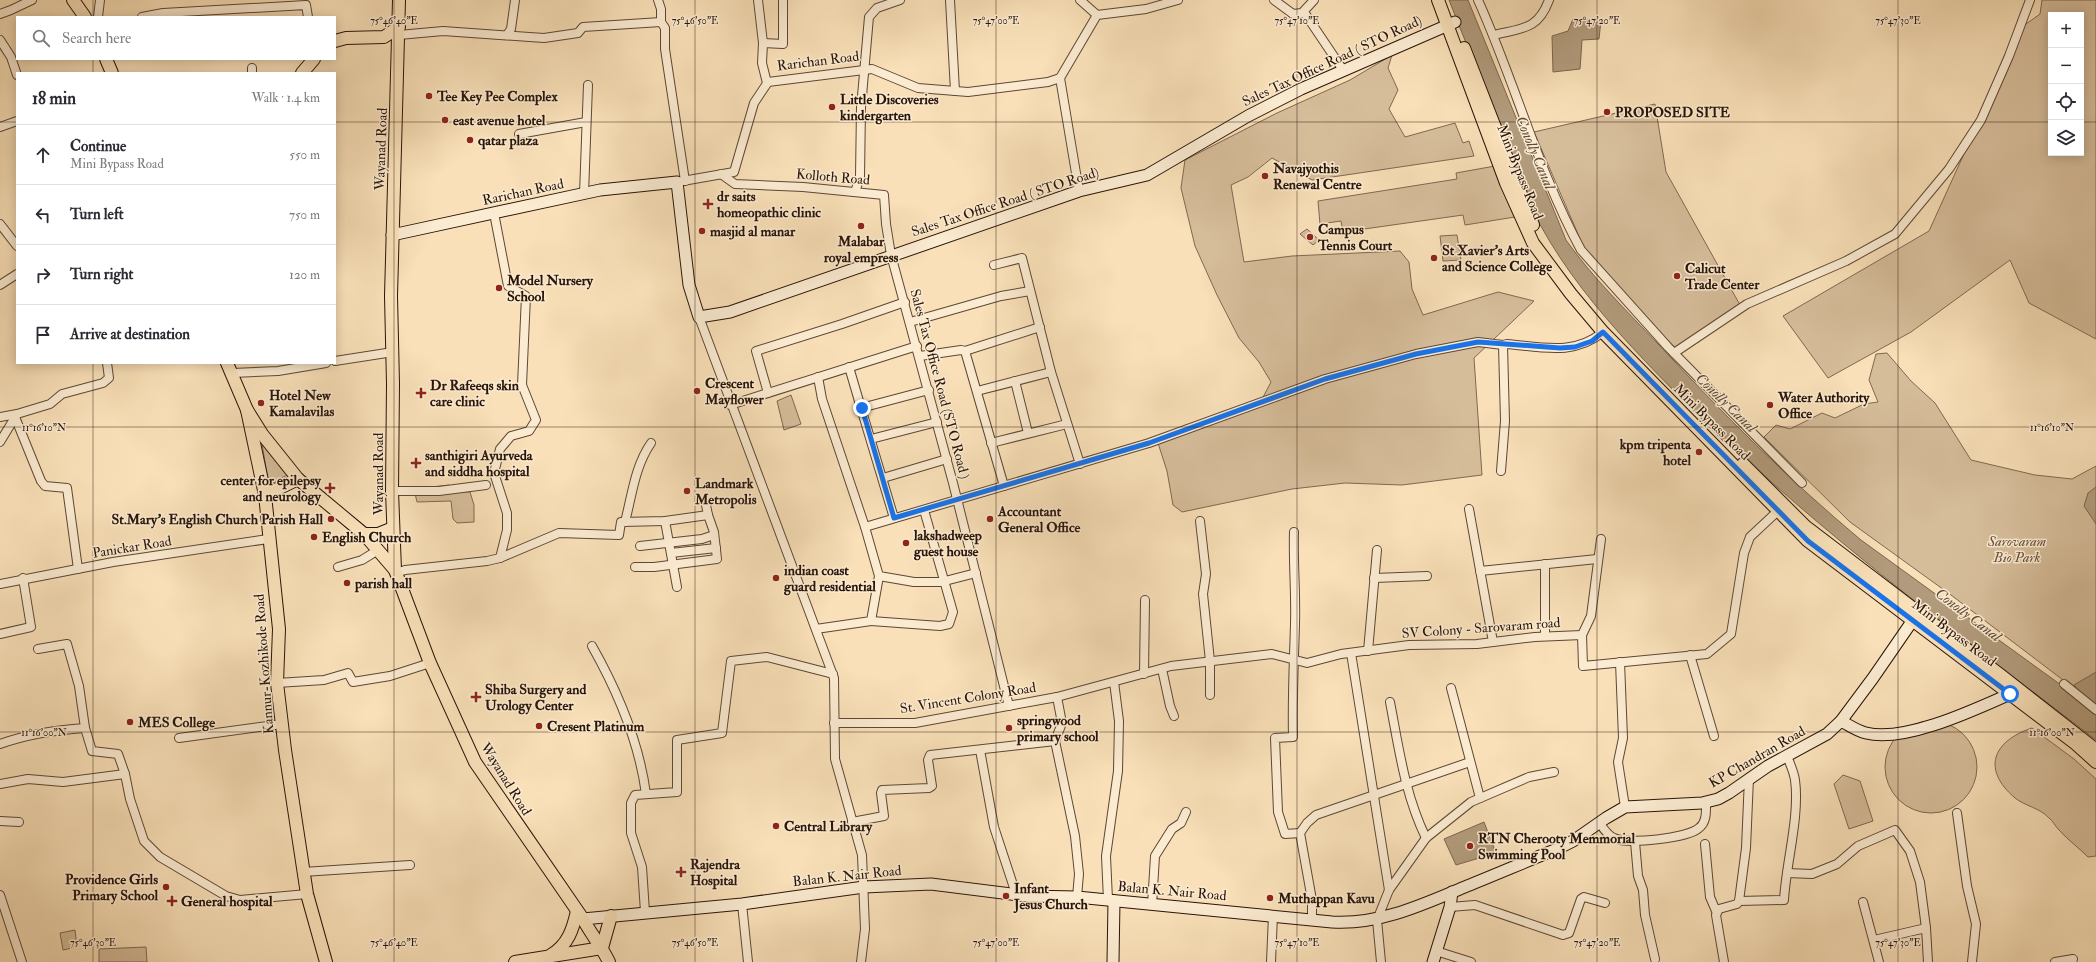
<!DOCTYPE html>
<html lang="en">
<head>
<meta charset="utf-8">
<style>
  :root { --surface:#fff; --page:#f2f2f3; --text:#2b2b33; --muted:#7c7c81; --line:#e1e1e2 }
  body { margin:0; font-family:"IM FELL Double Pica",serif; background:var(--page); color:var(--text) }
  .controls { position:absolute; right:12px; top:12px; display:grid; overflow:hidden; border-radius:0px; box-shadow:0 2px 10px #0003 }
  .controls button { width:36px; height:36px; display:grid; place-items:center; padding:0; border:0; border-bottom:1px solid var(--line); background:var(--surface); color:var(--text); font:20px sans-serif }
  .stop { position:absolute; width:12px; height:12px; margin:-9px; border:3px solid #1a73e8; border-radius:50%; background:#fff }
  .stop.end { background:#1a73e8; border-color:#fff; box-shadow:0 1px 4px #0008 }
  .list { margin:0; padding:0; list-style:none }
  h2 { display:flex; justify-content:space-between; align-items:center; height:52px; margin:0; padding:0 16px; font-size:17px }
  h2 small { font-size:13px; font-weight:400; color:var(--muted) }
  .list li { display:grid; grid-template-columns:26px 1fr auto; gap:12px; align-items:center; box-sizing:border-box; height:60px; padding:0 16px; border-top:1px solid var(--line) }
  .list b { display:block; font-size:15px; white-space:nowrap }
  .list p { margin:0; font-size:13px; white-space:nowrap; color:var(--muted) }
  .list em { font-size:13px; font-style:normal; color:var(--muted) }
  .icon { flex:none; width:22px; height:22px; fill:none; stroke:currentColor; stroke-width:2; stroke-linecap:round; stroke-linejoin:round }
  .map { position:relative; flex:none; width:2096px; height:962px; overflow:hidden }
  .search { position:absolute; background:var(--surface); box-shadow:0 2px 10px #0003; left:16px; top:16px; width:320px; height:44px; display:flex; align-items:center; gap:10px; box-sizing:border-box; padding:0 14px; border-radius:0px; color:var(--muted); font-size:15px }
  .panel { position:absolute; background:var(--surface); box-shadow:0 2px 10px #0003; left:16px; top:72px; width:320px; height:292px; border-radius:0px }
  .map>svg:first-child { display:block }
  .green { fill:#d6bd9a; stroke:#806852; fill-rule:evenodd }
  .water { fill:#b29b7c; stroke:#7b654e }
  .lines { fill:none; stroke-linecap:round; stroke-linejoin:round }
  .street-casing { stroke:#5d4735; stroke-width:10 }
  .secondary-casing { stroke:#291409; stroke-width:13 }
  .primary-casing { stroke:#291409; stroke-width:14 }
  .street { stroke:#fbebd1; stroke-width:8 }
  .secondary { stroke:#fbebd1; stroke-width:11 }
  .primary { stroke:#f9e0b8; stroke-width:12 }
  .route { stroke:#1a73e8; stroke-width:5 }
  .ticks { fill:none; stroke:#291409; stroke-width:1; stroke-opacity:0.45 }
  .poi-dot { fill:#8f2418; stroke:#fbebd1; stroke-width:1.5 }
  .labels { text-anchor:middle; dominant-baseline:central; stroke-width:3; stroke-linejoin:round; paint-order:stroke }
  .street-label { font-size:14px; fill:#291409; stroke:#fbebd1 }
  .poi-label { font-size:14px; font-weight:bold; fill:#291409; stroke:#fbebd1; text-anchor:start }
  .park-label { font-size:14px; font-style:italic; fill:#664f3c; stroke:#fbebd1 }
  .water-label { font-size:15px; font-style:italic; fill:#604a37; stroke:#fbebd1 }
  .ticks-label { font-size:10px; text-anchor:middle; fill:#291409; stroke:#fbebd1; stroke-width:3; stroke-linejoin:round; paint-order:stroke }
</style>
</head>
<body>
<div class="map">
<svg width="2096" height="962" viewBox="0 0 2096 962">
  <rect width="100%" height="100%" fill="#f9e0b8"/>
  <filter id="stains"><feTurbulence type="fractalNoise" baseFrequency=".005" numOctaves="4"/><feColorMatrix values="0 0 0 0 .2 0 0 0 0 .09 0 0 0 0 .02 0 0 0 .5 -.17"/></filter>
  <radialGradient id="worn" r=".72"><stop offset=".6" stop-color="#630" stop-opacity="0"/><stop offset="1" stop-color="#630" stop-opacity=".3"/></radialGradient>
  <g class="green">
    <path d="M2042 0H2096V339L2029 303 2010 260 1911 332 1828 378 1783 316 1929 231 2002 70 2019 29 2040 14ZM2051 15H2081V153H2051Z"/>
    <path d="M1392 55 1388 68 1398 90 1389 109 1405 137 1455 123 1463 143 1469 141 1474 156 1312 180 1272 158 1248 177 1231 185 1244 262 1292 256 1400 251 1409 262 1412 289 1423 315 1498 292 1534 301 1474 358 1482 475 1402 485 1345 483 1292 489 1182 512 1173 505 1167 471 1157 440 1261 401 1271 382 1259 362 1239 338 1217 295 1195 246 1181 188 1185 160 1277 113 1350 80Z"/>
    <path d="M1655 104 1666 172 1740 305 1676 349 1584 248 1534 132Z"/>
    <path d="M1495 166 1515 217 1465 225 1463 215 1343 232 1341 221 1320 224 1318 201 1457 179 1456 173Z"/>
    <path d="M1307 229 1319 240 1313 245 1300 234Z"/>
    <path d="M1457 235 1461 260 1443 261 1440 236Z"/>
    <path d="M1887 353 1911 381 1935 403 1971 460 2035 475 2072 479 2096 466V705L1951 595 1850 522 1764 437 1776 425 1790 429 1822 413 1835 418 1864 404 1878 402 1869 380 1876 354Z"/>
    <path d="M791 395 801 424 784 430 777 401Z"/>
    <path d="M262 444 287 475 269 485Z"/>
    <path d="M449 485 456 491 470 492 474 505V522L457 523 453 519 451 501 417 502 414 489Z"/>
    <circle cx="1931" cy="767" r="46"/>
    <path d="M2032 728 2074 759 2096 779V856L2088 857C2079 848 2068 840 2059 830 2055 826 2053 821 2049 818 2040 808 2025 806 2015 798 1981 769 1993 741 2032 728Z"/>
    <path d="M1843 775 1860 781 1873 821 1849 829 1834 784Z"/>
    <path d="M75 930 77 947 63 950 60 933Z"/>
    <path d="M146 947 147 962H99V949Z"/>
  </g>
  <g class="water">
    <path d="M1449 0H1468L1566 240C1593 278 1626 310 1658 344 1722 413 1789 480 1861 540L2061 685 2096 714V740C1972 645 1846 553 1732 446L1727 445C1656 371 1576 300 1531 207Z"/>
    <path d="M1573 19 1601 20 1599 39 1582 40 1580 69 1553 72 1552 36 1568 31Z"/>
    <path d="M2096 487V524L2084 506 2088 493Z"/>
    <path d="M2096 672V704L2077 689 2074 685Z"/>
    <path d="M1484 822 1496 853 1456 865 1444 839Z"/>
  </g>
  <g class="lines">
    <defs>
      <g id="street">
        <path d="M658 0 661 9V22L665 28V49L685 181"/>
        <path d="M758 0 763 43"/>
        <path d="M950 0 955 91"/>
        <path d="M1080 0 1097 15"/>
        <path d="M1274 0 1293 14 1302 13 1314 0"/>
        <path d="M1478 0C1515 82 1538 171 1581 250L1668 347 1802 483"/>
        <path d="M1304 12 1343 70"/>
        <path d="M0 14 11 10 32 0"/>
        <path d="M98 17 100 0"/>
        <path d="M142 17 163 13 306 5 308 17"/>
        <path d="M399 35 443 31 544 38 578 33 583 27 661 22"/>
        <path d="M507 35 511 29 515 0"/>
        <path d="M1494 35C1522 28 1538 30 1549 0"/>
        <path d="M0 40 11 57 17 75"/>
        <path d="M252 73V68"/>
        <path d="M1060 78 1079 191"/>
        <path d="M767 83 762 63 763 43 783 44V0"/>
        <path d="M0 127 17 121"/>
        <path d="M519 134 586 122"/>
        <path d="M721 174 735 184 803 187 884 195 886 224 891 255 953 483 1009 706"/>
        <path d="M677 182 734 172 754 103 768 82 872 69 918 88 968 92 1048 82 1060 78 1097 15 1146 9 1178 0"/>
        <path d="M855 192 860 177 861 107 869 17 877 8 900 0"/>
        <path d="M584 194 588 85"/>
        <path d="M494 213 508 286 526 296 522 385 536 420 529 431 511 436 500 449 494 473 507 513V530L500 558"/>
        <path d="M0 224 17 246"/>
        <path d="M994 265 1022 258 1051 372 1080 464"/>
        <path d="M0 285 17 274"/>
        <path d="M699 317 834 678 835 759 862 855 865 929 861 962"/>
        <path d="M910 322 1001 296 1030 291"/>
        <path d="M965 351 1004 486"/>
        <path d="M1674 353 1747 304 1846 261 1895 234 1949 169 1981 120 2009 56 2030 0"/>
        <path d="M920 356 961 350 965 351 1040 327"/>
        <path d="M335 361 393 352"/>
        <path d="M849 367 861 408 929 390"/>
        <path d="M232 373 278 371 326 363"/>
        <path d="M818 377 822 399 865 527"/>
        <path d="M1015 381 1028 433"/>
        <path d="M977 391 1051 372"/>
        <path d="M768 393 756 351 842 324 905 302"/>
        <path d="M730 405 917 346"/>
        <path d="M861 408 894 518"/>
        <path d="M0 417 17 414"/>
        <path d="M15 417 41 481 45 486 67 488 78 569"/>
        <path d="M871 439 937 422"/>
        <path d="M0 442 17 414 50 404 62 394 103 383 109 378 107 363"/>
        <path d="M991 443 1067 424"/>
        <path d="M1501 471 1505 421 1503 345 1507 344C1542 347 1574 356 1603 332"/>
        <path d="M883 478 947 459"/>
        <path d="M392 491H439L486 485"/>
        <path d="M1469 509 1493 642"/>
        <path d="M665 521 677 587"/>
        <path d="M1200 521 1206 574 1203 594 1210 661V695"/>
        <path d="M625 522C632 495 635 466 651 443"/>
        <path d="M1294 532C1293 563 1296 593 1295 624 1294 661 1292 699 1293 737L1275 738 1278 812 1285 834 1300 833 1312 900V920"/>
        <path d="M640 546 702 539 714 535"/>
        <path d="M671 553 716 548"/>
        <path d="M338 567 362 560 378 550"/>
        <path d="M635 567H654L717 559 714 532 708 515 706 505"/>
        <path d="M1480 571 1597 559"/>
        <path d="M396 573 405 570 487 561 500 558 559 533 619 535 621 522 665 521 708 515"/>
        <path d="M976 573 941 582H914L879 576 865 527 1149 443 1325 379 1416 354 1478 342 1503 345"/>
        <path d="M1374 578 1427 576"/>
        <path d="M0 584 113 562 268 539"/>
        <path d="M871 621 940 626 949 624 953 612 924 510"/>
        <path d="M816 629 871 621 879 576"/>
        <path d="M0 634 31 627 23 578"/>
        <path d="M1582 635 1591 616 1601 539"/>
        <path d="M1545 636V564"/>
        <path d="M592 646C618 692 639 741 646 794"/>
        <path d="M38 649 67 644 79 686 85 728 92 751 118 754 125 774 130 799 144 841 160 857 226 896 240 900 307 894"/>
        <path d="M1368 651 1377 550"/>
        <path d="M1351 653 1389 890"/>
        <path d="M1690 655 1714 736"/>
        <path d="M1620 662 1623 738 1618 762 1625 807"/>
        <path d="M1162 669 1170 706 1174 716"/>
        <path d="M1144 674 1145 600"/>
        <path d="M277 683 324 680 348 673 353 682 390 676 430 663"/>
        <path d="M2064 684 2096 710"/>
        <path d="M1451 688 1480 798"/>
        <path d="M1057 697 1062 723 1055 741 1075 836 1079 874 1077 897"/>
        <path d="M1390 702C1399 749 1405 795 1426 838"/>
        <path d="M834 723H915L1057 697 1171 666 1272 654 1307 663 1341 654 1409 645 1477 644 1535 637 1582 635 1583 666 1707 654 1731 634 1744 553 1750 537 1781 508"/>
        <path d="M179 738 282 724"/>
        <path d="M0 744C28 734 55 730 85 728"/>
        <path d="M980 750 994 827 1016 894"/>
        <path d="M0 784 28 779 63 782 125 774"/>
        <path d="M1957 813 1967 886 1976 924 1972 962"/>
        <path d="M0 821 19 822"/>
        <path d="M852 822 884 816 881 793 882 790 929 788 932 786 928 760 930 755 1055 741"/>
        <path d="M1599 822C1603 828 1607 835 1614 838 1627 845 1688 838 1699 828 1707 822 1706 811 1706 802"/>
        <path d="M1300 833 1307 823 1316 815 1470 762"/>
        <path d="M1635 842 1638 876 1643 890 1645 915 1655 959"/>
        <path d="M1705 844 1710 897 1716 911"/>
        <path d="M303 872 410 865"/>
        <path d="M1787 873 1812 874 1837 864 1858 846 1895 830 1910 851 1920 882 1926 928"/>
        <path d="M0 895 22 962"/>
        <path d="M1108 900 1106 856 1118 771 1119 721 1114 682"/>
        <path d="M1739 901 1784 900C1786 863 1800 816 1795 780 1794 772 1790 764 1787 756"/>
        <path d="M1863 902 1879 962"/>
        <path d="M742 904 748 962"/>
        <path d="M1152 905 1155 856 1172 829 1181 823 1186 812"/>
        <path d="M1450 907 1475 905 1563 935 1569 933 1581 899 1584 897 1605 903"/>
        <path d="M645 912 642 867 631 833V803L635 795 677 792V740L722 733 731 661 767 657 833 674"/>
        <path d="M1874 940 1926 928 1928 962"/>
        <path d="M1436 951 1471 962"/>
        <path d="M1271 962 1273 915"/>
        <path d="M1381 962 1377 920 1389 890 1426 838 1471 802 1529 777 1554 772"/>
        <path d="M1724 962 1716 915 1719 909 1737 904 1739 901 1746 848 1749 778"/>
        <path d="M2055 962 2073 959"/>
      </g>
      <g id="secondary">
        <path d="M392 235 600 190 677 182 689 285 699 317 730 312 1079 191 1147 175 1248 116 1301 89 1455 22"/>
        <path d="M1841 721C1849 725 1857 731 1866 733 1904 743 1974 710 2010 694"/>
        <path d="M583 919 742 904 864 887 931 884 1027 896 1077 897 1332 922C1380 925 1424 904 1467 886 1497 874 1527 861 1557 849L1573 841 1606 818 1625 807 1702 803 1718 799 1729 793 1768 766 1827 734 1841 721 1873 678 1913 620"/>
        <path d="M1113 962 1114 901"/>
        <path d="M1433 962 1450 907 1452 892"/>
      </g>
      <g id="primary">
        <path d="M73 0 85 17"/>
        <path d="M399 0 391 296 393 384 392 491 395 570 430 663 475 762 583 919C591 934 602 947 609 962"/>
        <path d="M1438 0 1506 183 1533 243 1571 294 1603 332 1808 541 2076 744 2096 762"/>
        <path d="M335 41 346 38 384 37 399 27"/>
        <path d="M1464 48 1533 225"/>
        <path d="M106 59 112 73"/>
        <path d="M302 73 314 59"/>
        <path d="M227 363 247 410 262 434 298 479 364 534 395 570"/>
        <path d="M247 410 265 495 279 629 277 683 285 750 307 894 326 962"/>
        <path d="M1743 464 1805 526 2003 677 2096 750"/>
        <path d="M265 495 298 479"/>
        <path d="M364 534H378L393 528"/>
        <path d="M602 948 611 916"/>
        <path d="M551 955C568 945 573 929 577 911"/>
        <path d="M515 962 602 948"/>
      </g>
    </defs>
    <use href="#street" class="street-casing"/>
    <use href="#secondary" class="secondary-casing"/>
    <use href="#primary" class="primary-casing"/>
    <use href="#street" class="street"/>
    <use href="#secondary" class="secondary"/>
    <use href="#primary" class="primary"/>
  </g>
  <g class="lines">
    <path class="route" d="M862 408 894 518 1149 443 1325 379 1416 354 1478 342 1560 348 1575 347 1592 341 1603 332 1808 541 2010 694"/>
  </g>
  <path class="ticks" d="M93 0V17M394 0V962M695 0V962M996 0V962M1297 0V962M1597 0V962M1898 0V962M93 59V73M0 122H17M335 122H2051M2081 122H2096M93 363V962M0 427H2096M0 732H2096"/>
  <g class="poi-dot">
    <circle cx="429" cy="96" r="4"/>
    <circle cx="832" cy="107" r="4"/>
    <circle cx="1607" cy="112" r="4"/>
    <circle cx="445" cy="120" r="4"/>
    <circle cx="470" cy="140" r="4"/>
    <circle cx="1265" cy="176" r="4"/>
    <path d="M706 198h4v4h4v4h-4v4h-4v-4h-4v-4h4z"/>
    <circle cx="861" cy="226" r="4"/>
    <circle cx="702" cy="231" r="4"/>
    <circle cx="1310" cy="237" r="4"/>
    <circle cx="1434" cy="258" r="4"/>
    <circle cx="1677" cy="276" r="4"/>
    <circle cx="499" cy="288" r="4"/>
    <circle cx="697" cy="391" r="4"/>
    <path d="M419 387h4v4h4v4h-4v4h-4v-4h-4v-4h4z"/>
    <circle cx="261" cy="403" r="4"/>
    <circle cx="1770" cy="405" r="4"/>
    <circle cx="1699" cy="452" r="4"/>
    <path d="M414 457h4v4h4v4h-4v4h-4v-4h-4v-4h4z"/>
    <path d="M328 482h4v4h4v4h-4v4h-4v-4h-4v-4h4z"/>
    <circle cx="687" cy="491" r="4"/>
    <circle cx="331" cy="519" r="4"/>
    <circle cx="990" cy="519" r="4"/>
    <circle cx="314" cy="537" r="4"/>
    <circle cx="906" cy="543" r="4"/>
    <circle cx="776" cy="578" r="4"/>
    <circle cx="347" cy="583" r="4"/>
    <path d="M474 691h4v4h4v4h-4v4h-4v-4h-4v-4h4z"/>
    <circle cx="130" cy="722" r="4"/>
    <circle cx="539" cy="726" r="4"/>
    <circle cx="1009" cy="728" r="4"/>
    <circle cx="776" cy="826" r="4"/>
    <circle cx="1470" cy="846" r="4"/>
    <path d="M679 866h4v4h4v4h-4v4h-4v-4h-4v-4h4z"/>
    <circle cx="166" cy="887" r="4"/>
    <circle cx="1006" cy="896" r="4"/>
    <circle cx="1270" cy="898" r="4"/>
    <path d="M170 895h4v4h4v4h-4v4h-4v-4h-4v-4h4z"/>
  </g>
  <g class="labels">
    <g class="street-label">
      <text transform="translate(818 61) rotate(-7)">Rarichan Road</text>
      <text transform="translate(1332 61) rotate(-25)">Sales Tax Office Road ( STO Road)</text>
      <text transform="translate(381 149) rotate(-88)">Wayanad Road</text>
      <text transform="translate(1520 172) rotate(68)">Mini Bypass Road</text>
      <text transform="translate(833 177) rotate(5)">Kolloth Road</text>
      <text transform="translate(523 192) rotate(-12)">Rarichan Road</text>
      <text transform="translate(1005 202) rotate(-18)">Sales Tax Office Road ( STO Road)</text>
      <text transform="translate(940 384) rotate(75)">Sales Tax Office Road (STO Road )</text>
      <text transform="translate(1712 422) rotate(45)">Mini Bypass Road</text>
      <text transform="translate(378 474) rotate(-90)">Wayanad Road</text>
      <text transform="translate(132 547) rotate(-9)">Panickar Road</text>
      <text transform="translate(1481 628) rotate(-4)">SV Colony - Sarovaram road</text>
      <text transform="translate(1954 633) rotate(37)">Mini Bypass Road</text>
      <text transform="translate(264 664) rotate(-94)">Kannur-Kozhikode Road</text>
      <text transform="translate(968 698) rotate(-9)">St. Vincent Colony Road</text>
      <text transform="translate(1757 757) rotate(-30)">KP Chandran Road</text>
      <text transform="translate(506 779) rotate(58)">Wayanad Road</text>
      <text transform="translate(847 876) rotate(-6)">Balan K. Nair Road</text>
      <text transform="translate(1172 891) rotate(5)">Balan K. Nair Road</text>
    </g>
    <g class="poi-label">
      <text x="437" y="96">Tee Key Pee Complex</text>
      <text x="840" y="99">Little Discoveries<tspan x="840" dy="16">kindergarten</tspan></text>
      <text x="1615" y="112">PROPOSED SITE</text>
      <text x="453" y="120">east avenue hotel</text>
      <text x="478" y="140">qatar plaza</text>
      <text x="1273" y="168">Navajyothis<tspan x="1273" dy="16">Renewal Centre</tspan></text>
      <text x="717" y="196">dr saits<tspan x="717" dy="16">homeopathic clinic</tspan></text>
      <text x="1318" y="229">Campus<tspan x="1318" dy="16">Tennis Court</tspan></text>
      <text x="710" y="231">masjid al manar</text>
      <text x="861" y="241" text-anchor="middle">Malabar<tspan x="861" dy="16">royal empress</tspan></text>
      <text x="1442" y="250">St Xavier's Arts<tspan x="1442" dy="16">and Science College</tspan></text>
      <text x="1685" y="268">Calicut<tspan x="1685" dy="16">Trade Center</tspan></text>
      <text x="507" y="280">Model Nursery<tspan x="507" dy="16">School</tspan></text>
      <text x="705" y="383">Crescent<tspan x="705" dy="16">Mayflower</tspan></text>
      <text x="430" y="385">Dr Rafeeqs skin<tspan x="430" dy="16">care clinic</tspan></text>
      <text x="269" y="395">Hotel New<tspan x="269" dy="16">Kamalavilas</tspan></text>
      <text x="1778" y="397">Water Authority<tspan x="1778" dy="16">Office</tspan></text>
      <text x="1691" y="444" text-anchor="end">kpm tripenta<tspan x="1691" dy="16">hotel</tspan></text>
      <text x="425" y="455">santhigiri Ayurveda<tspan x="425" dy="16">and siddha hospital</tspan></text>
      <text x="321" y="480" text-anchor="end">center for epilepsy<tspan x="321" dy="16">and neurology</tspan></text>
      <text x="695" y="483">Landmark<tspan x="695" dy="16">Metropolis</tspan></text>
      <text x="998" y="511">Accountant<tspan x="998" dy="16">General Office</tspan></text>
      <text x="323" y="519" text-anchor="end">St.Mary's English Church Parish Hall</text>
      <text x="914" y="535">lakshadweep<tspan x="914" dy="16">guest house</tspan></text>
      <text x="322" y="537">English Church</text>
      <text x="784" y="570">indian coast<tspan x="784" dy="16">guard residential</tspan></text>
      <text x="355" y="583">parish hall</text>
      <text x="485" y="689">Shiba Surgery and<tspan x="485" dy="16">Urology Center</tspan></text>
      <text x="1017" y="720">springwood<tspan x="1017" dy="16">primary school</tspan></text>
      <text x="138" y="722">MES College</text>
      <text x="547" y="726">Cresent Platinum</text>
      <text x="784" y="826">Central Library</text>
      <text x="1478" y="838">RTN Cherooty Memmorial<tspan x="1478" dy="16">Swimming Pool</tspan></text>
      <text x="690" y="864">Rajendra<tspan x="690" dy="16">Hospital</tspan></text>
      <text x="158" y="879" text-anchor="end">Providence Girls<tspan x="158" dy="16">Primary School</tspan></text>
      <text x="1014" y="888">Infant<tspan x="1014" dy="16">Jesus Church</tspan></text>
      <text x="1278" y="898">Muthappan Kavu</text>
      <text x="181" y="901">General hospital</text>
    </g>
    <g class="park-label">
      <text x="2017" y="541">Sarovaram<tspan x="2017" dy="16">Bio Park</tspan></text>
    </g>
    <g class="water-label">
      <text transform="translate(1535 153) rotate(67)">Conolly Canal</text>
      <text transform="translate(1726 403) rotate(44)">Conolly Canal</text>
      <text transform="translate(1968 615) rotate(37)">Conolly Canal</text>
    </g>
  </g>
  <g class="ticks-label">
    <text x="394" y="24">75°46'40"E</text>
    <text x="695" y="24">75°46'50"E</text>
    <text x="996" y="24">75°47'00"E</text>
    <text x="1297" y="24">75°47'10"E</text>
    <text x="1597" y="24">75°47'20"E</text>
    <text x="1898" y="24">75°47'30"E</text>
    <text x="44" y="431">11°16'10"N</text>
    <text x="2052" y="431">11°16'10"N</text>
    <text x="44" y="736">11°16'00"N</text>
    <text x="2052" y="736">11°16'00"N</text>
    <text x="93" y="946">75°46'30"E</text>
    <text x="394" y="946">75°46'40"E</text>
    <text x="695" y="946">75°46'50"E</text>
    <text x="996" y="946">75°47'00"E</text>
    <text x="1297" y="946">75°47'10"E</text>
    <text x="1597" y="946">75°47'20"E</text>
    <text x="1898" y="946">75°47'30"E</text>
  </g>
  <rect width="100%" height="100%" filter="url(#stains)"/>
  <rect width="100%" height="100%" fill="url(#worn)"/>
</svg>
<div class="controls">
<button>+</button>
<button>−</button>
<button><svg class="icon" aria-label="locate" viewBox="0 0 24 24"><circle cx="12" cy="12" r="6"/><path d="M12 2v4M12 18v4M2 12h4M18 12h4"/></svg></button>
<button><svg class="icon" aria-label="layers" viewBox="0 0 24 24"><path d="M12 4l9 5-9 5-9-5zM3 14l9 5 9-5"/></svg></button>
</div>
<div class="stop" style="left:2010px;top:694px"></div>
<div class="stop end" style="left:862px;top:408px"></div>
<div class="search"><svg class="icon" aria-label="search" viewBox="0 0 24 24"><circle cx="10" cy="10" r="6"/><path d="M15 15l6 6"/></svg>Search here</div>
<section class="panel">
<h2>18 min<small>Walk · 1.4 km</small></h2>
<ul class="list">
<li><svg class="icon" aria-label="ahead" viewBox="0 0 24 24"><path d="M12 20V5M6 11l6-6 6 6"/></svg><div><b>Continue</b><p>Mini Bypass Road</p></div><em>550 m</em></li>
<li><svg class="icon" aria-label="left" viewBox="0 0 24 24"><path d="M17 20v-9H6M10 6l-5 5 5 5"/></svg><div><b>Turn left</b></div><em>750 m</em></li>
<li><svg class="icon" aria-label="right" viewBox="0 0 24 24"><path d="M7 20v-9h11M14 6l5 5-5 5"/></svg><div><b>Turn right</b></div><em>120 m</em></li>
<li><svg class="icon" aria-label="arrive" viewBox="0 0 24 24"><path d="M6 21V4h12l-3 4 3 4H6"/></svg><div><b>Arrive at destination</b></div></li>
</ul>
</section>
</div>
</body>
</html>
